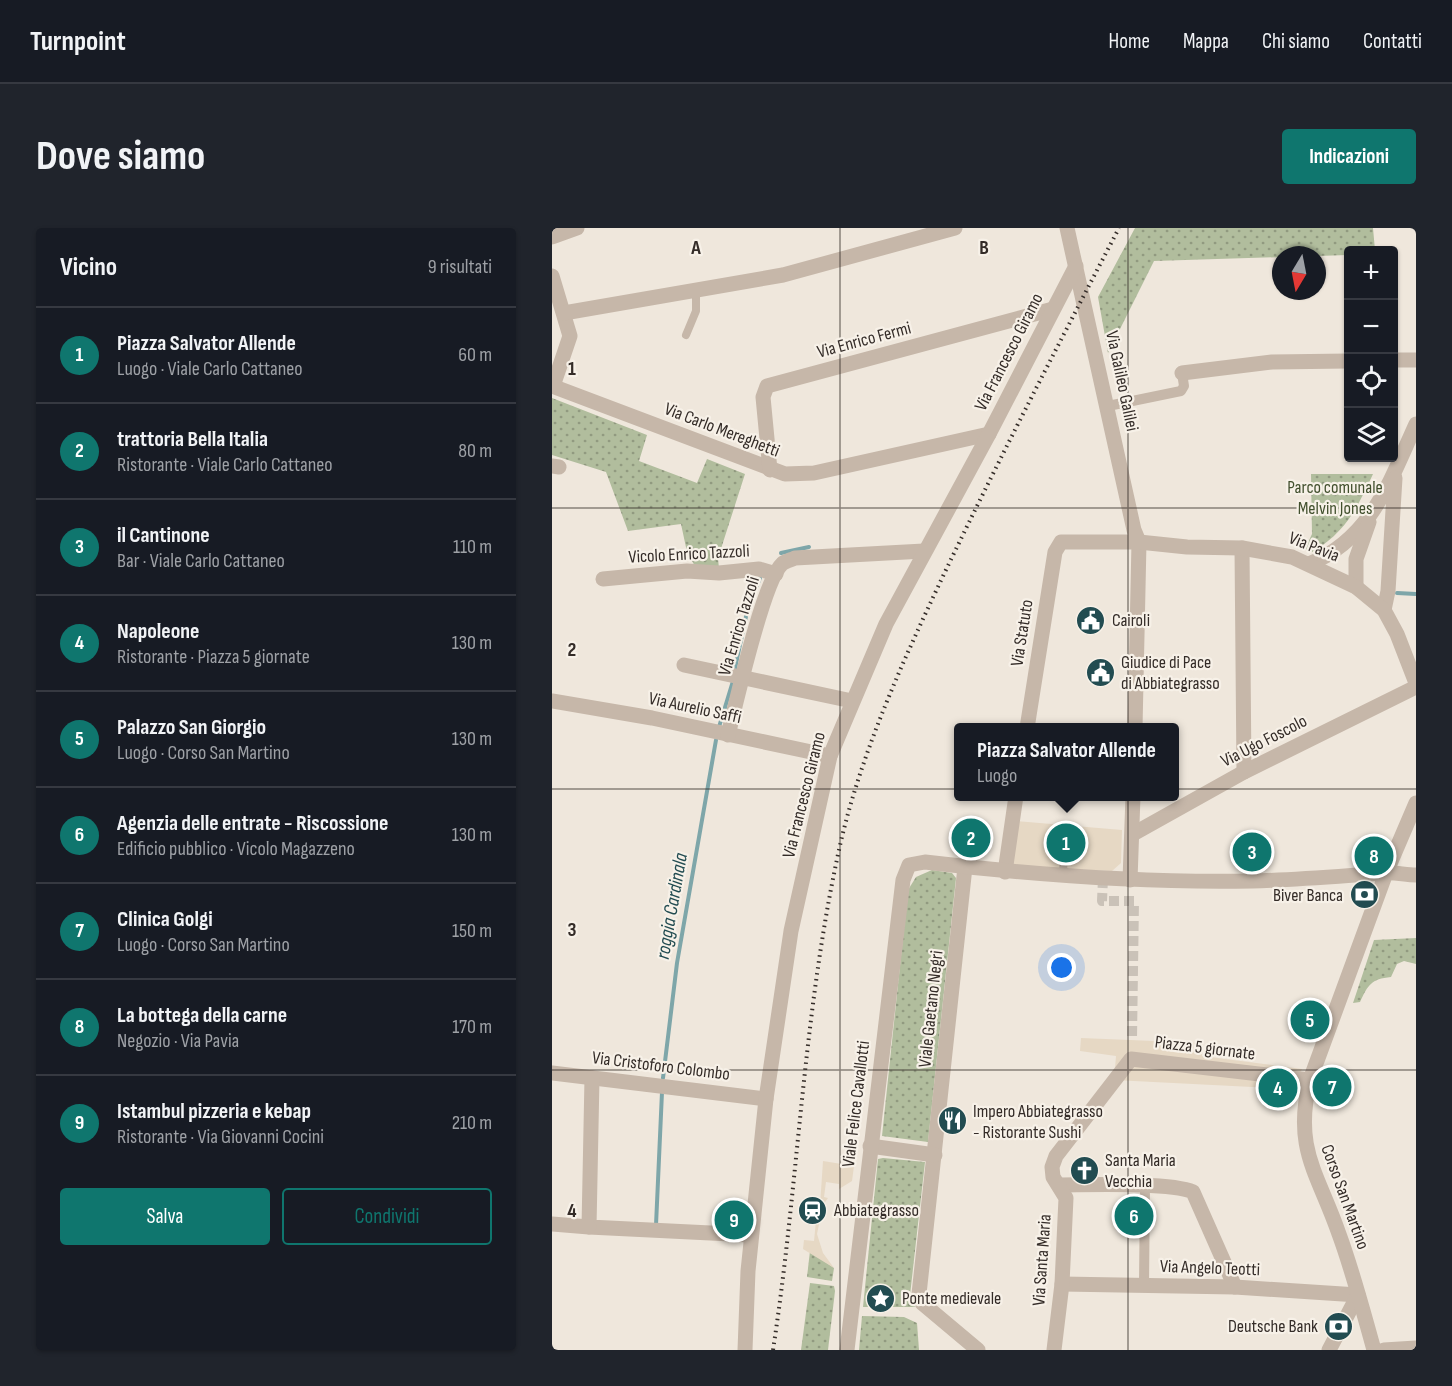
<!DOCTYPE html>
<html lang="it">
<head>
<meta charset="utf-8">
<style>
  :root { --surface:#171b24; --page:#20242c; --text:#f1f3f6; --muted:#9ea1a6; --line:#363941; --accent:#0f766e }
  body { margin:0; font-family:"Sofia Sans Condensed",sans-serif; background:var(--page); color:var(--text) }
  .controls { position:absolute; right:18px; top:18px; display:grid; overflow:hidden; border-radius:6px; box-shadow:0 2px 4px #0004 }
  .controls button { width:54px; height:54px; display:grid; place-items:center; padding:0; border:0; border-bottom:2px solid var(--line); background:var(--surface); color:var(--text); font:30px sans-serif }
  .compass { position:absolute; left:720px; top:18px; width:54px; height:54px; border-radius:50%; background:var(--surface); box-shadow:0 2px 4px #0004; rotate:190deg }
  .you { position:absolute; left:510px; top:740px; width:21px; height:21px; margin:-15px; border:4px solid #fff; border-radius:50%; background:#1a73e8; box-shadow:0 0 0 9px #1a73e833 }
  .badge { display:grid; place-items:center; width:39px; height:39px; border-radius:50%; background:var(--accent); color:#fff; font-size:20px; font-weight:700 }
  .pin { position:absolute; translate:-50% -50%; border:3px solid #fff; box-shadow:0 2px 6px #0006 }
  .popup { position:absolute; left:402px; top:495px; width:225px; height:78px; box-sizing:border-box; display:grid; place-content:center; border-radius:6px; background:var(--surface); filter:drop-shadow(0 2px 4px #0005); font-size:20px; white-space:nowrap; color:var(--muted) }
  .popup b { font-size:22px; color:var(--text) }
  .popup::after { content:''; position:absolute; left:50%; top:100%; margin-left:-12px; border:12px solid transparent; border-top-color:var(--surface) }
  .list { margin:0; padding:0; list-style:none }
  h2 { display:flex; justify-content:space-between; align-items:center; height:78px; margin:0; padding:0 24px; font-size:26px }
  h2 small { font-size:20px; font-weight:400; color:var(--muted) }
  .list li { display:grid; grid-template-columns:39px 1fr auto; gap:18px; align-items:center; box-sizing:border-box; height:96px; padding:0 24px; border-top:2px solid var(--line) }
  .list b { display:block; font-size:22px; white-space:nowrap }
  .list p { margin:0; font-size:20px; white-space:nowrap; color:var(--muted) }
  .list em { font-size:20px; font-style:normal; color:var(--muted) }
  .actions { display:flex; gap:12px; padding:18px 24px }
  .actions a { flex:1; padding:14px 0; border:2px solid var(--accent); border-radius:6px; text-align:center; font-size:21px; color:var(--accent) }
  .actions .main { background:var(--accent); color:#fff }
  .icon { flex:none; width:33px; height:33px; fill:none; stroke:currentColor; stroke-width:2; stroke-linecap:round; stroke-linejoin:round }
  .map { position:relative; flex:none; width:864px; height:1122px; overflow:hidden; border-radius:6px }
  header { display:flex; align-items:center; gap:36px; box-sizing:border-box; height:84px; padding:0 30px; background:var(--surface); border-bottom:2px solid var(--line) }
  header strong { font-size:28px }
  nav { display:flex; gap:33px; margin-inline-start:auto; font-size:21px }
  .intro { display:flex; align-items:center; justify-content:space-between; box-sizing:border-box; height:144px; padding:0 36px }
  h1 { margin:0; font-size:42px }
  .button { padding:15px 27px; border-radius:6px; background:var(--accent); color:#fff; font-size:21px; font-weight:700 }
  main { display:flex; gap:36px; padding:0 36px }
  aside { flex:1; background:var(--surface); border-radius:6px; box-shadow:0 2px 4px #0004 }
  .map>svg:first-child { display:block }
  .green { fill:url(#green-dots) }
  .plaza { fill:#e6d8c4 }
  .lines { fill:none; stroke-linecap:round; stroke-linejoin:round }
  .stream { stroke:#7ea6a9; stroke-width:4 }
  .pedestrian-tunnel { stroke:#cac2b8; stroke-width:10; stroke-dasharray:10 5; stroke-linecap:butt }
  .service { stroke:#c6b7a9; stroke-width:8 }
  .pedestrian { stroke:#c6b7a9; stroke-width:10 }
  .minor { stroke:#c6b7a9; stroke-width:15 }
  .tertiary { stroke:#c6b7a9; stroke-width:15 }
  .rail { stroke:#342c28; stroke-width:4; stroke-dasharray:1.5 4.5; stroke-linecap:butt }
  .grid { fill:none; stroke:#342c28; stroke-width:1.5; stroke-opacity:0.55 }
  .labels { text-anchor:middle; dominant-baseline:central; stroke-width:4.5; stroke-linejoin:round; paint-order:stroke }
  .street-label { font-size:18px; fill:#342c28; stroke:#f7f1e8 }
  .park-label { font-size:18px; fill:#42502e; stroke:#f7f1e8 }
  .poi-label { font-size:18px; fill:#342c28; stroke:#f7f1e8; text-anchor:start }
  .water-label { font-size:20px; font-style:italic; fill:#224c51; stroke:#f7f1e8 }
  .grid-label { font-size:20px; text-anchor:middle; font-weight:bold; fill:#342c28; stroke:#f7f1e8; stroke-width:4.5; stroke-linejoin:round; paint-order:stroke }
</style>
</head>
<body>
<header>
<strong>Turnpoint</strong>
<nav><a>Home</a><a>Mappa</a><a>Chi siamo</a><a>Contatti</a></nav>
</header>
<div class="intro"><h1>Dove siamo</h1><a class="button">Indicazioni</a></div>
<main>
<aside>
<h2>Vicino<small>9 risultati</small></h2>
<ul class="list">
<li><span class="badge">1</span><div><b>Piazza Salvator Allende</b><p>Luogo · Viale Carlo Cattaneo</p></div><em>60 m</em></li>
<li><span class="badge">2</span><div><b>trattoria Bella Italia</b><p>Ristorante · Viale Carlo Cattaneo</p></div><em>80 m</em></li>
<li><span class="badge">3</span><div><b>il Cantinone</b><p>Bar · Viale Carlo Cattaneo</p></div><em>110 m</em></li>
<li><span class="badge">4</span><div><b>Napoleone</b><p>Ristorante · Piazza 5 giornate</p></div><em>130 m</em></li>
<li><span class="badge">5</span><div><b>Palazzo San Giorgio</b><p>Luogo · Corso San Martino</p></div><em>130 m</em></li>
<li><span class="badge">6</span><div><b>Agenzia delle entrate - Riscossione</b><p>Edificio pubblico · Vicolo Magazzeno</p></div><em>130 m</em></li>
<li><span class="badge">7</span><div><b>Clinica Golgi</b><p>Luogo · Corso San Martino</p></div><em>150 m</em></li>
<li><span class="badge">8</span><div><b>La bottega della carne</b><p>Negozio · Via Pavia</p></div><em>170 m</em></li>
<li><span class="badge">9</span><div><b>Istambul pizzeria e kebap</b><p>Ristorante · Via Giovanni Cocini</p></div><em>210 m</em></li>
</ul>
<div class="actions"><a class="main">Salva</a><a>Condividi</a></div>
</aside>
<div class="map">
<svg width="864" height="1122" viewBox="0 0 864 1122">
  <defs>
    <pattern id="green-dots" width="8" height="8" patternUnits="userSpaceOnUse" patternTransform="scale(1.5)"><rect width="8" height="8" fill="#b1bd9d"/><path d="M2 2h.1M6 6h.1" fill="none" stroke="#919a80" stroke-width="1.8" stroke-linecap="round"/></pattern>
  </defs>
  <rect width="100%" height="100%" fill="#efe7dc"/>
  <g class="green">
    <path d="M583 0H821L823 22H796V27L602 33 556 125 546 69Z"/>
    <path d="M0 170 95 207 87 233 145 255 155 231 193 246 166 330 167 341 144 340 135 324 129 296 76 303 54 244 0 227Z"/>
    <path d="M759 246H821C804 282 795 302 761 324L753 321 760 306Z"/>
    <path d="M380 642 400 645 404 650 376 914 330 908 356 662 364 649Z"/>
    <path d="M864 710V736L852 733 845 736 839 749C819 751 816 757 808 774L801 775 822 712Z"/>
    <path d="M331 930 373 934 357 1076 364 1079H311L326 931Z"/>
    <path d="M258 1023 282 1040 280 1053 255 1049Z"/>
    <path d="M258 1055 282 1058 283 1063 276 1122H249Z"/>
    <path d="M310 1088 352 1089 365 1095 367 1122H307Z"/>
  </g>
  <g class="plaza">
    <path d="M463 593 570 602 569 635 560 643 460 638Z"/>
    <path d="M529 810 651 815 650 828 750 841 741 861 562 852 564 828 528 823Z"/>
    <path d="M271 933 302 938 300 953 287 961V956L274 954 272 969 276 970 271 977 265 1006 271 1025 282 1040 251 1021 252 1012 262 1013 264 993H267Z"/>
  </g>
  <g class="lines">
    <g class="stream">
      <path d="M229 325 257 319"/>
      <path d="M845 365 864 366"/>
      <path d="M182 445 196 379 208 350"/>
      <path d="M167 499 181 453"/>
      <path d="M111 850 125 735 164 512"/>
      <path d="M104 997 110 864"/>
    </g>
    <path class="pedestrian-tunnel" d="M551 650 550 673H582L580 810"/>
    <g class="service">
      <path d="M134 107 144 83V62"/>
      <path d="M511 648 512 617"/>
    </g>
    <g class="pedestrian">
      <path d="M556 178 629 163 632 158 630 145"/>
      <path d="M592 1057 593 959"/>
    </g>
    <g class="minor">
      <path d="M515 0 582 302 587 314 583 500"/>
      <path d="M0 9 25 0"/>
      <path d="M0 48 18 108 1 158"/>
      <path d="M12 85 231 47 403 0"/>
      <path d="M842 132H864"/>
      <path d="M630 145 720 134 796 133"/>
      <path d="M0 158 233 246 262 245 437 206"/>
      <path d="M0 238 7 239"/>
      <path d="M218 242 211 169 215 158 501 81"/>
      <path d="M690 320 692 544"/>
      <path d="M757 336C819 311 838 253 864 196"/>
      <path d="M51 351 135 343 167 345 207 341 224 346"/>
      <path d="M804 359V331L817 294"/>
      <path d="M832 382 836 363 843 250"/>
      <path d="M132 437 300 473"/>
      <path d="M0 473 100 490 278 528"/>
      <path d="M475 500 503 324 509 314H587L635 319 690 320 740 329 804 359 832 382 845 406 864 455"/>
      <path d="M176 507C184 476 211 353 230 336 233 333 239 332 243 330L372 323"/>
      <path d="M581 606 692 544 864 459"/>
      <path d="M413 639 367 1066 370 1075 426 1122"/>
      <path d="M453 644 464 568"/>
      <path d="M578 652 581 568"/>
      <path d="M0 845 214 871"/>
      <path d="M40 850 37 999 199 1007"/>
      <path d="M318 918 383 927"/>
      <path d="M507 957C536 957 618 954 641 964L683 1059"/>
      <path d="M0 996 37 999"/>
      <path d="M510 1056 683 1059 806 1067"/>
      <path d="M193 1122 196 1043 214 871 239 703 278 528 334 396 437 206 524 38"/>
      <path d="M502 1122 510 1056 514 970 501 949 500 939 504 928 579 831 758 852"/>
      <path d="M777 1122 806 1067"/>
      <path d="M822 1122C811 1083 801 1044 787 1006 766 945 741 921 758 852L834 645 864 575"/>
      <path d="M832 1122 864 1120"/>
    </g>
    <path class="tertiary" d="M295 1122 351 652 357 637 373 634C482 647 590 655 700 653 744 652 788 648 832 645 843 644 853 647 864 647"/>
    <path class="rail" d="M221 1122C247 953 251 780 289 613 311 520 351 433 392 346 448 229 507 115 567 0"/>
  </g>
  <path class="grid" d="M288 0V1122M576 0V1122M0 280H864M0 561H864M0 842H864"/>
  <defs>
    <symbol id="civic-disc" viewBox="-11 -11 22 22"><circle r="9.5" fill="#224c51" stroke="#f7f1e8"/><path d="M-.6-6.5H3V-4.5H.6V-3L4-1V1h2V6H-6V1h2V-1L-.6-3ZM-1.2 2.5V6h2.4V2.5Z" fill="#fff"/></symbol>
    <symbol id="bank-disc" viewBox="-11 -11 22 22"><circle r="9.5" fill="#224c51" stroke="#f7f1e8"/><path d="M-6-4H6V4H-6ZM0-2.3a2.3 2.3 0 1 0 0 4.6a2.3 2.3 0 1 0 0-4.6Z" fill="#fff"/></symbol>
    <symbol id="restaurant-disc" viewBox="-11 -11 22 22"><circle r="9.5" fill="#224c51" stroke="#f7f1e8"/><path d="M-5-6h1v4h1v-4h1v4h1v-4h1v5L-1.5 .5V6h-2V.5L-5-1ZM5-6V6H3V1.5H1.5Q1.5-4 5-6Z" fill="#fff"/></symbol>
    <symbol id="church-disc" viewBox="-11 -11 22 22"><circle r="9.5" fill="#224c51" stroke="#f7f1e8"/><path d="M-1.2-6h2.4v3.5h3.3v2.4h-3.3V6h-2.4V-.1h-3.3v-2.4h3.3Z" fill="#fff"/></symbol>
    <symbol id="station-disc" viewBox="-11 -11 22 22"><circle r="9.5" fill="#224c51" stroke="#f7f1e8"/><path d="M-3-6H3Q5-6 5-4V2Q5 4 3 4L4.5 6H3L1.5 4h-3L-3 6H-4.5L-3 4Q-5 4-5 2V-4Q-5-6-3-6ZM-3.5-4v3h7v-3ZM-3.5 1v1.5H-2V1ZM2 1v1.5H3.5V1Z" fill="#fff"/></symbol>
    <symbol id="sight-disc" viewBox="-11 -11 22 22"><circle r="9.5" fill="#224c51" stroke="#f7f1e8"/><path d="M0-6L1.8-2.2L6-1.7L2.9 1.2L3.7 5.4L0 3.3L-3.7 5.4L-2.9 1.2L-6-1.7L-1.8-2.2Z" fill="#fff"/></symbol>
  </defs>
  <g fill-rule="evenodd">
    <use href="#civic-disc" x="522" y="376" width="33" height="33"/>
    <use href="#civic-disc" x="532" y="428" width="33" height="33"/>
    <use href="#bank-disc" x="796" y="650" width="33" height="33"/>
    <use href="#restaurant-disc" x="384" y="876" width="33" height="33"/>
    <use href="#church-disc" x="516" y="926" width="33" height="33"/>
    <use href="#station-disc" x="244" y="966" width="33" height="33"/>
    <use href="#sight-disc" x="312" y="1054" width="33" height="33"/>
    <use href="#bank-disc" x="770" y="1082" width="33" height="33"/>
  </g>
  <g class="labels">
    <g class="street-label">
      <text transform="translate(312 112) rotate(-15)">Via Enrico Fermi</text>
      <text transform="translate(457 124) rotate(-63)">Via Francesco Giramo</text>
      <text transform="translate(570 153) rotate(78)">Via Galileo Galilei</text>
      <text transform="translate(170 202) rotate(21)">Via Carlo Mereghetti</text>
      <text transform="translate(762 319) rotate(22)">Via Pavia</text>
      <text transform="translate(137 326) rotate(-3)">Vicolo Enrico Tazzoli</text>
      <text transform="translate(187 398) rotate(-73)">Via Enrico Tazzoli</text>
      <text transform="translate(470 405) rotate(-81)">Via Statuto</text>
      <text transform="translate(143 480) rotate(12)">Via Aurelio Saffi</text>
      <text transform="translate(712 513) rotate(-27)">Via Ugo Foscolo</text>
      <text transform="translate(252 567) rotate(-76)">Via Francesco Giramo</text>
      <text transform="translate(379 781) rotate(-84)">Viale Gaetano Negri</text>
      <text transform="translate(653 820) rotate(7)">Piazza 5 giornate</text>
      <text transform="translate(109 838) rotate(7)">Via Cristoforo Colombo</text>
      <text transform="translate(304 876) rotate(-83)">Viale Felice Cavallotti</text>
      <text transform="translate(793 969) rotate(70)">Corso San Martino</text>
      <text transform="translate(490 1032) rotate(-86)">Via Santa Maria</text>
      <text transform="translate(658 1040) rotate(2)">Via Angelo Teotti</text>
    </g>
    <g class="park-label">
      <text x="783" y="259">Parco comunale<tspan x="783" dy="21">Melvin Jones</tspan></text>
    </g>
    <g class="poi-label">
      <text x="560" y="392">Cairoli</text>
      <text x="569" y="434">Giudice di Pace<tspan x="569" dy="21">di Abbiategrasso</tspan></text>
      <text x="791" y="667" text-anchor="end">Biver Banca</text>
      <text x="421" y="883">Impero Abbiategrasso<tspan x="421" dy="21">- Ristorante Sushi</tspan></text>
      <text x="553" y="932">Santa Maria<tspan x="553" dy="21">Vecchia</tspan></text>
      <text x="282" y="982">Abbiategrasso</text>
      <text x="350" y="1070">Ponte medievale</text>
      <text x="766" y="1098" text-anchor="end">Deutsche Bank</text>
    </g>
    <g class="water-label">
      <text transform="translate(120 678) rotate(-80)">roggia Cardinala</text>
    </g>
  </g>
  <g class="grid-label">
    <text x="144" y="26">A</text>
    <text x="432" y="26">B</text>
    <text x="20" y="147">1</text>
    <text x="20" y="428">2</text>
    <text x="20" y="708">3</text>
    <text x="20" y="989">4</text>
  </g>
</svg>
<div class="controls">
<button>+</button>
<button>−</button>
<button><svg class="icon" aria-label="locate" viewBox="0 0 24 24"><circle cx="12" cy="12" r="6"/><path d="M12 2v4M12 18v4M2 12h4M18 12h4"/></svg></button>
<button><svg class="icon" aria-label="layers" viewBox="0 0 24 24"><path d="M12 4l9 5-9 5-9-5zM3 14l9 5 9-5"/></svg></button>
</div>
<svg class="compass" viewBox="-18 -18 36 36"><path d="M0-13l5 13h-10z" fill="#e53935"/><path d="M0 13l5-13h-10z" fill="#9ea1a6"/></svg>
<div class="you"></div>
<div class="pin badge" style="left:514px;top:615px">1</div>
<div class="popup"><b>Piazza Salvator Allende</b>Luogo</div>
<div class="pin badge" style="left:419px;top:610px">2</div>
<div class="pin badge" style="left:700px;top:624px">3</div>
<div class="pin badge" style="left:726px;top:860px">4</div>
<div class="pin badge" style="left:758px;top:792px">5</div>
<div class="pin badge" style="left:582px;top:988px">6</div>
<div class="pin badge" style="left:780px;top:859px">7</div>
<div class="pin badge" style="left:822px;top:628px">8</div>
<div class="pin badge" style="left:182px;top:992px">9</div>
</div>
</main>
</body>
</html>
